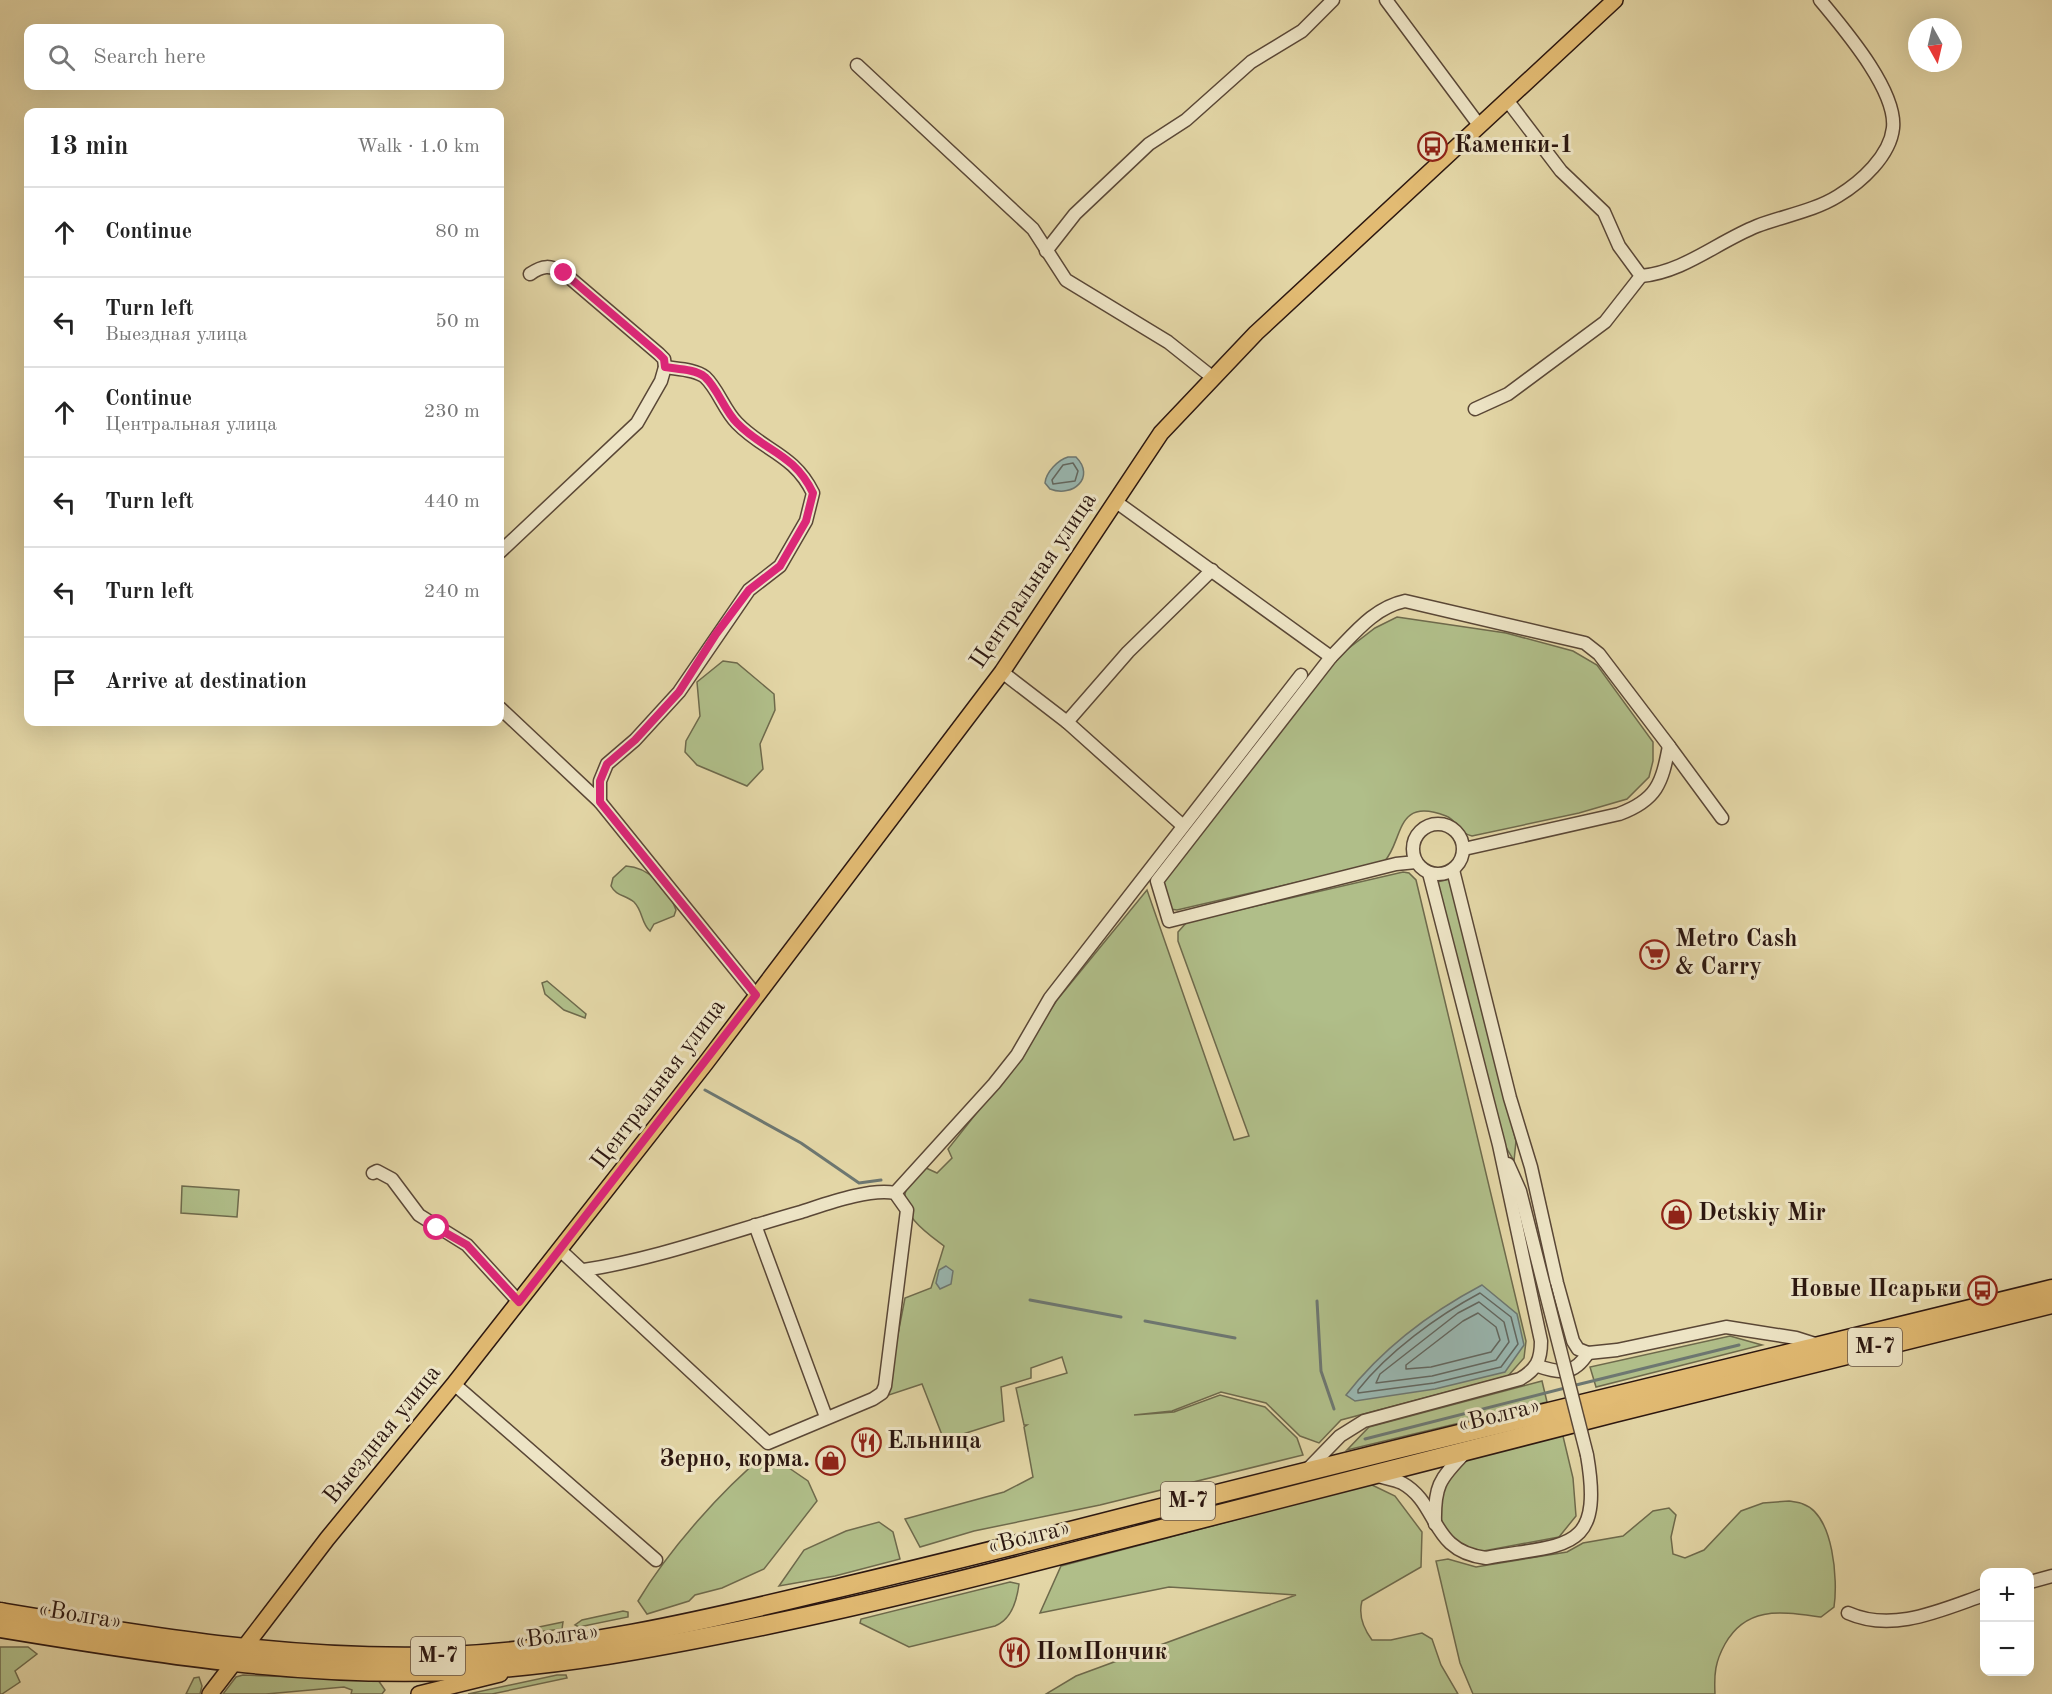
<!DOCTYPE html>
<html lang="en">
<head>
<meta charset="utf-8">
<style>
  :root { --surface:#fff; --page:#f6f6f6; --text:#222; --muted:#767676; --line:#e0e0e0 }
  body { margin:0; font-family:"Old Standard TT",serif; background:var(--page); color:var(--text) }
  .controls { position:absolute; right:18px; bottom:18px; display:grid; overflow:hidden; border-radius:12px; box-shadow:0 6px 24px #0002 }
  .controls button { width:54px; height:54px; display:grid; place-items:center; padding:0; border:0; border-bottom:2px solid var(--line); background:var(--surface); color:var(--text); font:30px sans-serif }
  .compass { position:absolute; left:1908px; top:18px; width:54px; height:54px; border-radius:50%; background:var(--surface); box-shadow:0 6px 24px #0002; rotate:172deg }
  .stop { position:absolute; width:18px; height:18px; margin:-14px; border:4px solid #db2777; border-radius:50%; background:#fff }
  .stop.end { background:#db2777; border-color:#fff; box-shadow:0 2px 6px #0008 }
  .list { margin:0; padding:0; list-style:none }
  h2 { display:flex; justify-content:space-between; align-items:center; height:78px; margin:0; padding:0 24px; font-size:26px }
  h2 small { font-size:20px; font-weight:400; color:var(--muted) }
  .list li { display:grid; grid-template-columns:39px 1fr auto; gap:18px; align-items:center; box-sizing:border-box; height:90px; padding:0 24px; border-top:2px solid var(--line) }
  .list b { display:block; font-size:22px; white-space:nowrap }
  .list p { margin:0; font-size:20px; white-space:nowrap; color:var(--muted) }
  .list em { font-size:20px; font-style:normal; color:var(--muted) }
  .icon { flex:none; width:33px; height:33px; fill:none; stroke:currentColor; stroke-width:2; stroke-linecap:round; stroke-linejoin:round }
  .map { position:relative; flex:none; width:2052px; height:1694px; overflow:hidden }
  .search { position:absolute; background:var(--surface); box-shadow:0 6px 24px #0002; left:24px; top:24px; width:480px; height:66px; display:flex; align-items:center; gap:15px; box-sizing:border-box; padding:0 21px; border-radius:12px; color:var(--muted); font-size:22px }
  .panel { position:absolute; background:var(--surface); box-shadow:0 6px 24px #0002; left:24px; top:108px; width:480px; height:618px; border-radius:12px }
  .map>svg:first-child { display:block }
  .green { fill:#b0be89; stroke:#6e6a4c; stroke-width:1.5 }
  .water { fill:#99b7b1; stroke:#6d7771; stroke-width:1.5 }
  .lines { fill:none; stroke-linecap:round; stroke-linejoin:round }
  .shore { stroke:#626760; stroke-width:1.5 }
  .stream { stroke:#6d7771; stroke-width:3 }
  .minor-casing { stroke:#5a4736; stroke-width:15 }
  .major-casing { stroke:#2c1710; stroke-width:18 }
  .highway-casing { stroke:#2c1710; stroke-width:21 }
  .minor { stroke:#ede4c5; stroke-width:12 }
  .major { stroke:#e2bb73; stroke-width:15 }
  .highway { stroke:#e2bb73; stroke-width:18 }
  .minor-bridge-casing { stroke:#5a4736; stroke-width:15; stroke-linecap:butt }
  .minor-bridge { stroke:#ede4c5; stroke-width:12 }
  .route { stroke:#db2777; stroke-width:8 }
  .labels { text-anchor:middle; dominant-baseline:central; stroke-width:6; stroke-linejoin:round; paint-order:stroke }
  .shield { fill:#ede4c5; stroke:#665446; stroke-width:1.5 }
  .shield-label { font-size:22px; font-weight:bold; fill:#2c1710 }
  .poi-label { font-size:24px; font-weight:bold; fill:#2c1710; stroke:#ede4c5; text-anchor:start }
  .street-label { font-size:24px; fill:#2c1710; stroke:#ede4c5 }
</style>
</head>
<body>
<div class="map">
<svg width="2052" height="1694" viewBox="0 0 2052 1694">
  <rect width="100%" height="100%" fill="#e3d6a6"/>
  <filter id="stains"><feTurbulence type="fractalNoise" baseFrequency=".00333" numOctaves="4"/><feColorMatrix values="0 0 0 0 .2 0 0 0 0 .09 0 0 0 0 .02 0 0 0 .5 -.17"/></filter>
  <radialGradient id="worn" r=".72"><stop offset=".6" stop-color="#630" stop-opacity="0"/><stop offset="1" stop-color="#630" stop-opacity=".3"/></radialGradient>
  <g class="green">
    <path d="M1397 617 1506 633 1573 651 1597 665 1653 742V761L1649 777 1627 799 1579 813 1472 836C1460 834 1457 820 1446 816 1394 796 1404 841 1384 862L1177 910 1170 909 1159 883 1336 658 1375 628Z"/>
    <path d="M723 661 737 663 774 694 775 710 760 744 763 769 747 786 697 765 685 752 686 741 700 716 697 682Z"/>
    <path d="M626 866C649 867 669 889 676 910L674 916 654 924 650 931C641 923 643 911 634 902 626 895 616 896 611 886L613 878Z"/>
    <path d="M1403 872 1409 873 1416 880 1526 1341 1524 1358 1508 1376 1341 1420 1319 1443 1300 1436 1266 1403 1221 1392 1172 1411 1134 1415 1174 1412 1220 1395 1265 1407 1297 1438 1303 1455 1100 1505 974 1531 920 1547 905 1519 1004 1492 1033 1477 1024 1427 1027 1425H1024L1016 1388 1067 1373 1062 1357 1031 1368V1378L1001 1387 1004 1421 944 1440 922 1384 886 1396 905 1298 931 1288 944 1246C928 1234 898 1214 906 1190 909 1182 920 1174 926 1168L937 1173 952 1158 948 1149 1013 1067 1057 1000 1147 890 1234 1140 1249 1136 1178 941V932L1187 922Z"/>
    <path d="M1450 879 1516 1141 1514 1161 1504 1144 1437 882Z"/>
    <path d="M547 981 586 1014 585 1018 564 1010 545 994 542 983Z"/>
    <path d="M182 1186 239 1190 237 1217 181 1213Z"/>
    <path d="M1730 1336 1762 1345 1596 1387 1590 1367Z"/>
    <path d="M1542 1381 1547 1402 1347 1450 1369 1427Z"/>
    <path d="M1562 1432 1573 1478 1576 1516 1559 1537 1478 1552 1456 1544 1440 1523 1439 1498 1450 1478 1472 1454Z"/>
    <path d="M767 1453 808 1481 817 1501 764 1569 722 1588 695 1595 689 1601 647 1614 638 1601C668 1551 722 1489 767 1453Z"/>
    <path d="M1370 1484 1395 1496 1422 1532 1421 1567 1362 1601C1358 1616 1363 1628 1372 1640H1391L1422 1633 1432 1639 1441 1665 1458 1694H1046L1076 1676 1296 1595 1169 1587 1040 1613 1061 1566Z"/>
    <path d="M1789 1501C1794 1502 1799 1502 1803 1504 1834 1515 1838 1581 1834 1607L1821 1617C1782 1612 1747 1605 1725 1644 1715 1662 1714 1674 1715 1694H1473L1460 1663 1436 1561 1448 1559 1476 1567 1567 1552 1583 1543 1623 1536 1653 1511 1669 1508 1676 1515 1671 1537 1673 1554 1685 1558 1704 1550 1741 1511 1763 1503Z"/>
    <path d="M879 1522 893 1532 900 1559 835 1576 779 1586 804 1550 846 1531Z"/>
    <path d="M1010 1582 1019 1584C1017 1600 1011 1620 995 1626L909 1647 860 1623 861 1619Z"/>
    <path d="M623 1611 628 1612V1617L579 1627 575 1625 582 1620Z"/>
    <path d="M563 1622 562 1629 536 1632 534 1628Z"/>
    <path d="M0 1647H28L37 1654 15 1671 20 1682 2 1694H0Z"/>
    <path d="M243 1675 378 1680 385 1690 382 1694H351L352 1690 344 1687 266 1694H223L236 1677Z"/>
    <path d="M557 1675H566L567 1678 492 1694H468Z"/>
    <path d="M199 1677 202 1686 200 1694H186L194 1678Z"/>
  </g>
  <g class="water">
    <path d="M1068 457H1076C1096 477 1073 498 1050 489L1045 483C1046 472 1058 460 1068 457Z"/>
    <path d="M946 1266 953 1271 951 1284 940 1289 936 1283 939 1270Z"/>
    <path d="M1482 1285 1517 1314 1524 1345 1505 1372 1435 1389 1355 1401 1346 1395C1382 1349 1431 1312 1482 1285Z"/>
  </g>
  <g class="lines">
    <g class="shore">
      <path d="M1073 463 1078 471 1075 481 1053 484 1052 480 1063 465Z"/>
      <path d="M1480 1293 1511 1317 1518 1344 1501 1367 1434 1383 1358 1393V1390C1388 1352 1437 1316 1480 1293Z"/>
      <path d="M1479 1302 1504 1322 1509 1342 1496 1360 1432 1376 1376 1383 1380 1374 1458 1313Z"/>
      <path d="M1478 1313 1496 1327 1500 1340 1491 1352 1431 1367 1406 1369V1365L1463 1321Z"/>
    </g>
    <g class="stream">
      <path d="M705 1090 801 1143 859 1183 881 1180"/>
      <path d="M1030 1300 1121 1317"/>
      <path d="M1317 1301 1321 1371 1334 1409"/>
      <path d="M1145 1321 1235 1338"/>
      <path d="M1572 1386 1739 1345"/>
      <path d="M1365 1439 1565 1388"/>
    </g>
    <defs>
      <g id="minor">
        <path d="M1386 0 1479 125"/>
        <path d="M857 65 1033 229 1066 280 1168 342 1212 377"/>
        <path d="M1046 251 1075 214 1149 144 1186 120 1251 62 1302 31 1333 0"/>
        <path d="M1641 276C1684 272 1717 242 1757 226 1783 216 1814 211 1838 196 1861 182 1890 156 1893 128 1897 90 1843 28 1820 0"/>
        <path d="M1475 409 1508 394 1605 322 1641 276 1619 246 1604 212 1561 171 1507 100"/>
        <path d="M1115 501 1331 657C1354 634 1373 608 1405 601L1585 643 1599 654 1669 746"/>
        <path d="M500 552 637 423 661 381 665 367 664 359 659 354 564 273C550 265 543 265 530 274"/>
        <path d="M1331 657 1157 881 1169 921 1396 864 1416 862"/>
        <path d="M1002 672 1067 722 1182 825"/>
        <path d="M500 708 600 802 756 995"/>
        <path d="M1067 722 1128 652 1212 570"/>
        <path d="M600 802V781L607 764 635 740 679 692 749 590 780 566 806 521 813 493C794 454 764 451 737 423 724 410 718 389 705 377 695 369 677 369 665 367"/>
        <circle cx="1438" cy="849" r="25"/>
        <path d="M1464 849 1619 814C1657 800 1662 783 1669 746L1722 818"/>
        <path d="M1453 870 1510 1098 1531 1167 1557 1283 1573 1341 1578 1349 1588 1353 1617 1350 1726 1327 1796 1338 1818 1345"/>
        <path d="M1508 1164 1520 1191 1544 1286"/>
        <path d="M373 1173 377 1171 392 1179 419 1215 467 1245 519 1302"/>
        <path d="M895 1193 994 1084 1017 1055 1050 998 1301 675"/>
        <path d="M755 1225 826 1417"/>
        <path d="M560 1250 768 1443 873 1399 882 1393 885 1386 907 1210 895 1193C869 1188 826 1204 801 1212 729 1232 657 1259 584 1270"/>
        <path d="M1538 1366C1561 1374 1574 1375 1588 1353"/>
        <path d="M454 1384 656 1560"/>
        <path d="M1307 1470 1340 1436 1364 1421 1520 1379C1537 1369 1541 1360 1541 1341L1499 1145 1429 873"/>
        <path d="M1375 1475C1383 1478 1394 1479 1402 1483 1440 1504 1429 1551 1486 1558 1566 1543 1604 1554 1587 1455"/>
        <path d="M1435 1524C1434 1487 1439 1479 1465 1453"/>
        <path d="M2030 1582 2052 1576"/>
        <path d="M1848 1613C1893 1633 1941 1610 1984 1595"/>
      </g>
      <g id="major">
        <path d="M243 1649 327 1539 454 1384 705 1064 1002 672 1161 433 1256 333 1615 0"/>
        <path d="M210 1694 233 1664"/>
        <path d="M419 1694 500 1674"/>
      </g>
      <g id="highway">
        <path d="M0 1612C150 1637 298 1662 450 1656 574 1650 693 1623 813 1594 923 1568 1032 1541 1141 1513 1444 1436 1748 1365 2052 1289"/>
        <path d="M0 1628C157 1654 312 1679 471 1670 563 1665 653 1648 742 1630 887 1601 1030 1563 1173 1526 1466 1450 1758 1376 2052 1304"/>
      </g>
    </defs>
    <use href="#minor" class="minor-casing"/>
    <use href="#major" class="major-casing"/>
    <use href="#highway" class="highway-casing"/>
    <use href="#minor" class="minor"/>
    <use href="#major" class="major"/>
    <use href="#highway" class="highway"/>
    <defs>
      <path id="minor-bridge" d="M1544 1286 1587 1455"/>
    </defs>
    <use href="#minor-bridge" class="minor-bridge-casing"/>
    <use href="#minor-bridge" class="minor-bridge"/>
  </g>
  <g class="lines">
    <path class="route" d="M437 1228 467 1245 519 1302 756 995 600 802V781L607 764 635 740 679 692 716 634 749 590 780 566 806 521 813 493C794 453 764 451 737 423 724 410 718 389 705 377 695 369 677 369 665 367L664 359 659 354 564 273"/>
  </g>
  <defs>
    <symbol id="bus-ring" viewBox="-11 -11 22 22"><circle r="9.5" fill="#ede4c5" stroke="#8f2418" stroke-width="1.5"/><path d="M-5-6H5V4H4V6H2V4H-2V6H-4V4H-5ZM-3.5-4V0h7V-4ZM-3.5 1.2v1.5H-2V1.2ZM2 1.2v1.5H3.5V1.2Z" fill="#8f2418"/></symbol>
    <symbol id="supermarket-ring" viewBox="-11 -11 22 22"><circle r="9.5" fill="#ede4c5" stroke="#8f2418" stroke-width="1.5"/><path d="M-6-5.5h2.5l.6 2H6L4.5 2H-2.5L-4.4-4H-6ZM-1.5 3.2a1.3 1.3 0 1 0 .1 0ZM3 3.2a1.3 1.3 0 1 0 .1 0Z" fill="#8f2418"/></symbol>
    <symbol id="shop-ring" viewBox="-11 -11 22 22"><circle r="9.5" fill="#ede4c5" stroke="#8f2418" stroke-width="1.5"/><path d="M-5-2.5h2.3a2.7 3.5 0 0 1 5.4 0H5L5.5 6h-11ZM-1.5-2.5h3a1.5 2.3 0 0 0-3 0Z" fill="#8f2418"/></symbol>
    <symbol id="restaurant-ring" viewBox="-11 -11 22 22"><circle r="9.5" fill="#ede4c5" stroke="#8f2418" stroke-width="1.5"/><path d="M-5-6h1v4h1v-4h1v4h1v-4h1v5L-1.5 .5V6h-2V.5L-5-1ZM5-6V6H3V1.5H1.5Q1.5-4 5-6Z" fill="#8f2418"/></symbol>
  </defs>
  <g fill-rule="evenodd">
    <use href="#bus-ring" x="1416" y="130" width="33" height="33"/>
    <use href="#supermarket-ring" x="1638" y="938" width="33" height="33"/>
    <use href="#shop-ring" x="1660" y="1198" width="33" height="33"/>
    <use href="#bus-ring" x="1966" y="1274" width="33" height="33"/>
    <use href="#restaurant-ring" x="850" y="1426" width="33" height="33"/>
    <use href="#shop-ring" x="814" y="1444" width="33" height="33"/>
    <use href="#restaurant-ring" x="998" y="1636" width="33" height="33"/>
  </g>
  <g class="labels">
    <g class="shield">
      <rect x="1848" y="1328" width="54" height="38" rx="4.5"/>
      <rect x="1161" y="1482" width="54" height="38" rx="4.5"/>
      <rect x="411" y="1637" width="54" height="38" rx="4.5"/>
    </g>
    <g class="shield-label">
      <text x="1875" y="1347">М-7</text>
      <text x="1188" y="1501">М-7</text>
      <text x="438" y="1656">М-7</text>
    </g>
    <g class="poi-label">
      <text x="1454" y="146">Каменки-1</text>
      <text x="1675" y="940">Metro Cash<tspan x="1675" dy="28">&amp; Carry</tspan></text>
      <text x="1698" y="1214">Detskiy Mir</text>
      <text x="1962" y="1290" text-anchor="end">Новые Псарьки</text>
      <text x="887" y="1442">Ельница</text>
      <text x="810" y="1460" text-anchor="end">Зерно, корма.</text>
      <text x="1036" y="1653">ПомПончик</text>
    </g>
    <g class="street-label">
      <text transform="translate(1034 581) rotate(-56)">Центральная улица</text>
      <text transform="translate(659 1085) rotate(-53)">Центральная улица</text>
      <text transform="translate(1499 1416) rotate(-14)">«Волга»</text>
      <text transform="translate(383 1435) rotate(-51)">Выездная улица</text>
      <text transform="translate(1029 1538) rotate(-14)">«Волга»</text>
      <text transform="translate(80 1616) rotate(9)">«Волга»</text>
      <text transform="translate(557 1637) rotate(-7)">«Волга»</text>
    </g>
  </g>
  <rect width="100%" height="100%" filter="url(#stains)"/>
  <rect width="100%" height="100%" fill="url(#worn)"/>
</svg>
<div class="controls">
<button>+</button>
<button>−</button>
</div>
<svg class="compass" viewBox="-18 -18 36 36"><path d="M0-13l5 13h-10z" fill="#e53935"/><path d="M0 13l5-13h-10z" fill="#767676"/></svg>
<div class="stop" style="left:437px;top:1228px"></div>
<div class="stop end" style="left:564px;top:273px"></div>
<div class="search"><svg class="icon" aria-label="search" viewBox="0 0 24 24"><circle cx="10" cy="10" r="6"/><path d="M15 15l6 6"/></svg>Search here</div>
<section class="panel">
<h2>13 min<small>Walk · 1.0 km</small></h2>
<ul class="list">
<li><svg class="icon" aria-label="ahead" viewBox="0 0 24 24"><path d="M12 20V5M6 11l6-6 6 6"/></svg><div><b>Continue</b></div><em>80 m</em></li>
<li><svg class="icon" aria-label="left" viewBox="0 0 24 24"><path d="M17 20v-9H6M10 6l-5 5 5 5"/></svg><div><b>Turn left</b><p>Выездная улица</p></div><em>50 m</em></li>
<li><svg class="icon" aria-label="ahead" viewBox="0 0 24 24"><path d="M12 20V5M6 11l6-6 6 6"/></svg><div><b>Continue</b><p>Центральная улица</p></div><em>230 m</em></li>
<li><svg class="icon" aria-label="left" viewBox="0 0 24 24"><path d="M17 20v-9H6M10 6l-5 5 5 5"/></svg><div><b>Turn left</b></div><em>440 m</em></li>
<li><svg class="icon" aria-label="left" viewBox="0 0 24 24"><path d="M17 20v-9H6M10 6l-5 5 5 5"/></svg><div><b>Turn left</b></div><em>240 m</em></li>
<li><svg class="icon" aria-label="arrive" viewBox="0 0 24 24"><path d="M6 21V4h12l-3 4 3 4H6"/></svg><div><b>Arrive at destination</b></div></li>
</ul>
</section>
</div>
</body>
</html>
